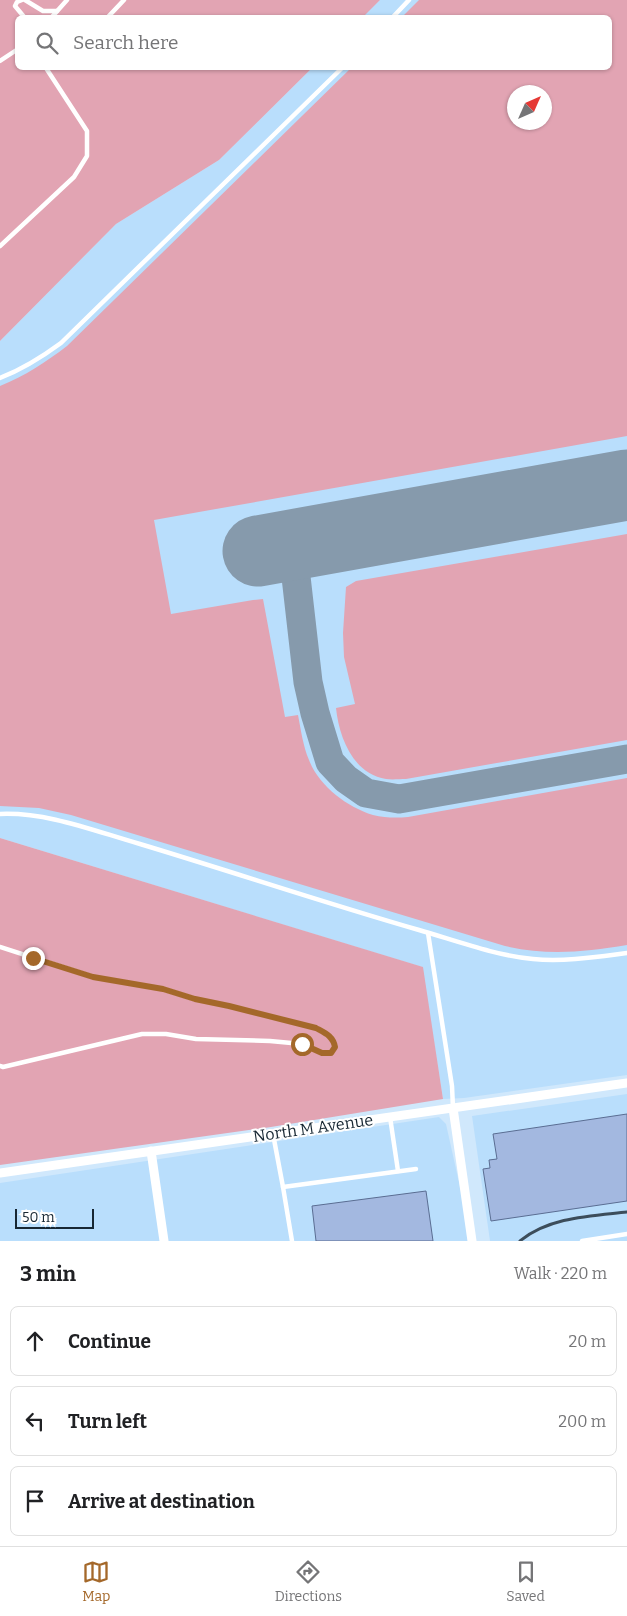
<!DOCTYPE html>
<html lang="en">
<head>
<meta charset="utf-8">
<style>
  :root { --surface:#fff; --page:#f6f6f6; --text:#202124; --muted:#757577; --line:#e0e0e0; --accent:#a4682a }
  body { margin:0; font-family:Bitter,serif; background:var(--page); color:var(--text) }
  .compass { position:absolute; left:507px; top:85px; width:45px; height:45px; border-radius:50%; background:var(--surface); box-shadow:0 1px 4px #0004; rotate:45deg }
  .scale { position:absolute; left:15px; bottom:12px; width:79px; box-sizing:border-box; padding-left:5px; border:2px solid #172733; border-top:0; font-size:14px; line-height:18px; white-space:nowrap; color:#172733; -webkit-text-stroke:4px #fff; paint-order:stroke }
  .stop { position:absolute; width:15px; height:15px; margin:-11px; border:4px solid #a4682a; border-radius:50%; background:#fff }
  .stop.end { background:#a4682a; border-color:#fff; box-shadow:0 1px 5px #0008 }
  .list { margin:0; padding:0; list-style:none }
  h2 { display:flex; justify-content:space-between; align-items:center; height:65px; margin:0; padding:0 20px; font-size:21px }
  h2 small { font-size:16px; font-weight:400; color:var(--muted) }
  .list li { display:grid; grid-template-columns:32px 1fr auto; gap:15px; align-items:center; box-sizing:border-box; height:70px; margin:0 10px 10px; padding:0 10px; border:1px solid var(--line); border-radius:8px }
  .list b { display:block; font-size:19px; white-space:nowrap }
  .list em { font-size:16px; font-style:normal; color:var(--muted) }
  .icon { flex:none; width:28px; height:28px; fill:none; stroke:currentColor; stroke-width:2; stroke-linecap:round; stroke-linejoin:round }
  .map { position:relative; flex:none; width:627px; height:1241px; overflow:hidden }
  .search { position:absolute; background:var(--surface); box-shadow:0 1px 4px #0004; left:15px; right:15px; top:15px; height:55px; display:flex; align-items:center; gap:12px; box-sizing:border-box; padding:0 18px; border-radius:8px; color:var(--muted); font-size:19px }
  .sheet { height:305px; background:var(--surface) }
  nav { display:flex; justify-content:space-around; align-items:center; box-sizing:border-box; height:70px; border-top:1px solid var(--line); background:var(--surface); font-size:14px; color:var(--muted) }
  nav a { display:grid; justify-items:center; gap:2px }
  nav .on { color:var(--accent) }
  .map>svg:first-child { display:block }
  .built { fill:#b9defc; fill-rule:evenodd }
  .green { fill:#e2a4b3; fill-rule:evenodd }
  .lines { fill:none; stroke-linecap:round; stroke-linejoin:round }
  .taxiway { stroke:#869aac; stroke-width:29 }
  .runway { stroke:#869aac; stroke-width:71 }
  .building { fill:#a3b8e0; stroke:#5a6d92 }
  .lane { stroke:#fff; stroke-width:4.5 }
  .street { stroke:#fff; stroke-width:9 }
  .rail { stroke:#3c4d5b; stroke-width:3 }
  .route { stroke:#a4682a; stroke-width:6 }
  .labels { text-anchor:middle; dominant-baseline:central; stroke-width:4; stroke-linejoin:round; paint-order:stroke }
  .street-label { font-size:16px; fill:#172733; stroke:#fff }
</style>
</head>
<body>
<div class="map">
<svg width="627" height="1241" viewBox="0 0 627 1241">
  <rect width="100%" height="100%" fill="#d0e8fc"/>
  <g class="built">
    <path d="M380 0H627V1075L464 1098 443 1099 422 967 0 838V341L116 224 219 160 312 68H610V18L362 17ZM514 92H544V122H514Z"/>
    <path d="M627 1094V1241H490L472 1116Z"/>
    <path d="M439 1117 446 1124 472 1241H0V1183Z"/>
  </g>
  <g class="green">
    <path d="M0 0H380L362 18H18V68H312L219 160 116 224 0 341Z"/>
    <path d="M419 0H627V436L154 520 171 614 253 600 263 599 285 717 298 715C301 730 303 746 309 760 319 786 347 807 373 815 385 818 397 818 408 817L627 778V945C584 952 548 956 505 946L71 815 39 808 0 806V386C25 376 46 362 67 346L351 68H610V18L402 17ZM544 92V122H514V92Z"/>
    <path d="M627 534V740L406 779C400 779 392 780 386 779 353 774 339 737 336 708L355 704 344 657 343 633 346 587 356 581Z"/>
    <path d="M0 838 423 967 443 1099 271 1127 0 1165Z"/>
  </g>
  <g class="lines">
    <path class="taxiway" d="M316 540C305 547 297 555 295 568L308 682 315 713 330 762 346 779 366 793 399 799 627 759"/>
    <path class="runway" d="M258 551 627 485"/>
  </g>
  <g class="building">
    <path d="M627 1114V1201L491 1221 483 1169 490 1168 489 1160 497 1159 493 1134Z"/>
    <path d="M426 1191 433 1241H316L312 1206Z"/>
  </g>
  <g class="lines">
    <g class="lane">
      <path d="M22 0 17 2 15 6 25 18"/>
      <path d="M25 0 43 11H57"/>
      <path d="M51 18 67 0"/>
      <path d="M107 18 124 0"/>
      <path d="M392 18 409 0"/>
      <path d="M0 61 18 49"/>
      <path d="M0 246 74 177 87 156V131L46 68"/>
      <path d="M0 378C23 369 42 357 61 343L342 68"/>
      <path d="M0 814C48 812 94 831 140 844 233 872 325 903 419 930 454 940 497 956 533 959 564 962 596 957 627 953"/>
      <path d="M428 933 452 1086 453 1108"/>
      <path d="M0 947 93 977 163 989 195 999 229 1006 316 1028C325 1033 333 1036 335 1047L331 1053H322L302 1044 270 1041 196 1039 166 1034H142L3 1067 0 1066"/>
      <path d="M390 1117 398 1171"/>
      <path d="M273 1134 283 1187 416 1169"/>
      <path d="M283 1187 292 1241"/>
      <path d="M582 1241 627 1234"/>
    </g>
    <g class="street">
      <path d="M453 1108 472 1241"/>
      <path d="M151 1151 164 1241"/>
      <path d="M0 1173 627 1083"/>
    </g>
    <path class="rail" d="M520 1241C549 1217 591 1216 627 1212"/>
  </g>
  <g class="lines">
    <path class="route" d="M33 958 93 977 163 989 195 999 229 1006 316 1028C325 1033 333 1036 335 1047L331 1053H322L302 1044"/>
  </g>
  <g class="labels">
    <g class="street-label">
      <text transform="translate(313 1128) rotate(-8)">North M Avenue</text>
    </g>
  </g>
</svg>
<svg class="compass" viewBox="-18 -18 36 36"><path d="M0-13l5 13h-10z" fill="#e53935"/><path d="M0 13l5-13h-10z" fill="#757577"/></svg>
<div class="scale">50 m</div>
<div class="stop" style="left:302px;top:1044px"></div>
<div class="stop end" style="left:33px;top:958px"></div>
<div class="search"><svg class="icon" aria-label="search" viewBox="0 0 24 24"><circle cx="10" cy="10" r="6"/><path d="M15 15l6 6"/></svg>Search here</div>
</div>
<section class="sheet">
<h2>3 min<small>Walk · 220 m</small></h2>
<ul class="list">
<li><svg class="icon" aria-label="ahead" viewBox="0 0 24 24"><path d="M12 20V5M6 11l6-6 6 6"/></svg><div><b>Continue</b></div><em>20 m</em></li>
<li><svg class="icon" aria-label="left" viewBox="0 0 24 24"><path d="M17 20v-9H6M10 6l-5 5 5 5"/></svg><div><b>Turn left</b></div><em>200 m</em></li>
<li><svg class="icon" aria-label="arrive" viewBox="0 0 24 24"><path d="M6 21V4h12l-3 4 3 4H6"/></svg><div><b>Arrive at destination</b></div></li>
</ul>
</section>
<nav>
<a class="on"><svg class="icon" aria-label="map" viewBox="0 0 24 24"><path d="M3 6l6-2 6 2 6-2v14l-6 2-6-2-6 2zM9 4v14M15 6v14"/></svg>Map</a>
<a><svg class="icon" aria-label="directions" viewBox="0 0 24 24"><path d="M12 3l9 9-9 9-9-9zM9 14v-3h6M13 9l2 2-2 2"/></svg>Directions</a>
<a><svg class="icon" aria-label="saved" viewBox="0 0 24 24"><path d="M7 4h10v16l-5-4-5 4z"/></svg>Saved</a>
</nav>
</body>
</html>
